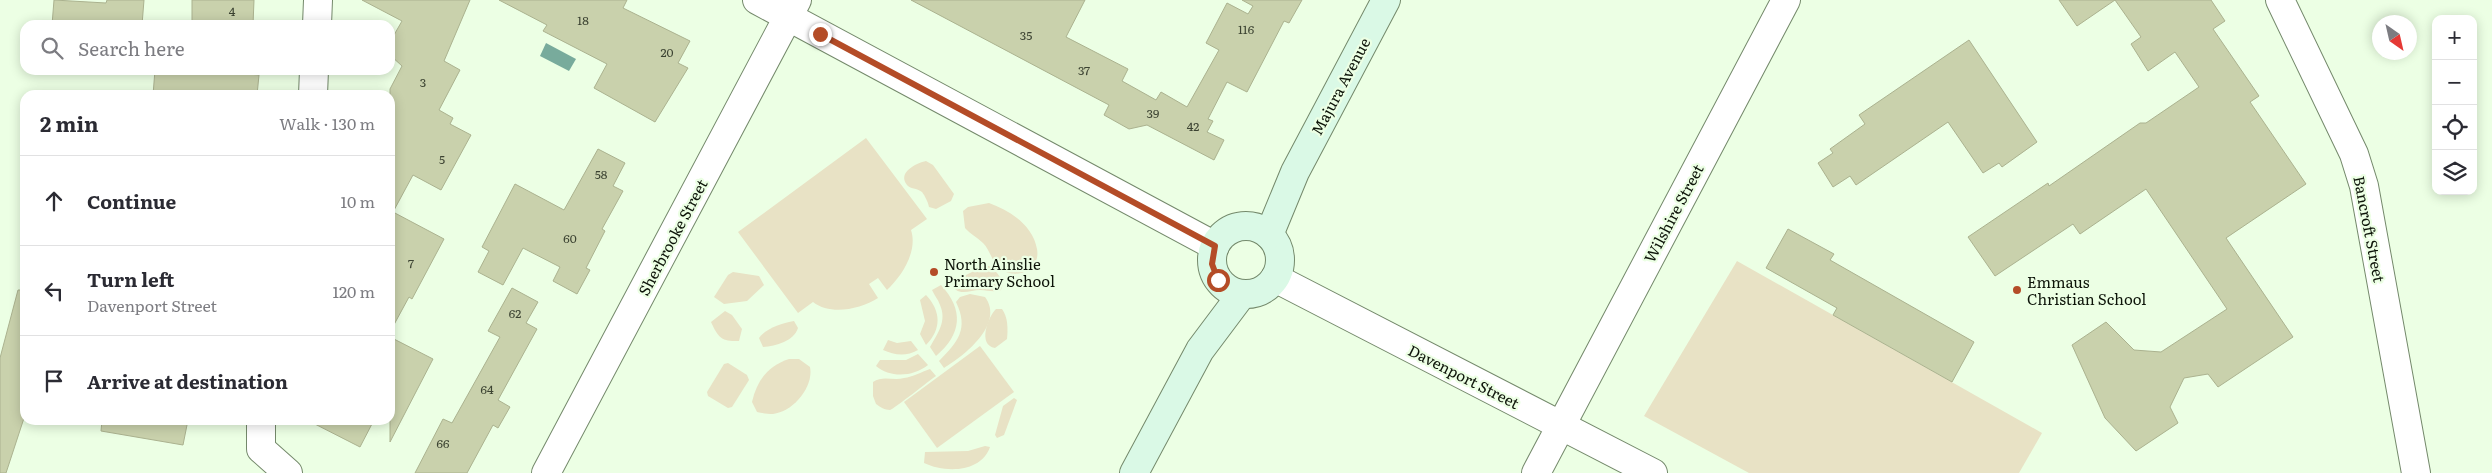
<!DOCTYPE html>
<html lang="en">
<head>
<meta charset="utf-8">
<style>
  :root { --surface:#fff; --page:#f7f7f7; --text:#2b2b33; --muted:#7c7c81; --line:#e1e1e2 }
  body { margin:0; font-family:Literata,serif; background:var(--page); color:var(--text) }
  .controls { position:absolute; right:15px; top:15px; display:grid; overflow:hidden; border-radius:10px; box-shadow:0 2px 12px #0003 }
  .controls button { width:45px; height:45px; display:grid; place-items:center; padding:0; border:0; border-bottom:1px solid var(--line); background:var(--surface); color:var(--text); font:25px sans-serif }
  .compass { position:absolute; left:2372px; top:15px; width:45px; height:45px; border-radius:50%; background:var(--surface); box-shadow:0 2px 12px #0003; rotate:146deg }
  .stop { position:absolute; width:15px; height:15px; margin:-11px; border:4px solid #b44c27; border-radius:50%; background:#fff }
  .stop.end { background:#b44c27; border-color:#fff; box-shadow:0 1px 5px #0008 }
  .list { margin:0; padding:0; list-style:none }
  h2 { display:flex; justify-content:space-between; align-items:center; height:65px; margin:0; padding:0 20px; font-size:21px }
  h2 small { font-size:16px; font-weight:400; color:var(--muted) }
  .list li { display:grid; grid-template-columns:32px 1fr auto; gap:15px; align-items:center; box-sizing:border-box; height:90px; padding:0 20px; border-top:1px solid var(--line) }
  .list b { display:block; font-size:19px; white-space:nowrap }
  .list p { margin:0; font-size:16px; white-space:nowrap; color:var(--muted) }
  .list em { font-size:16px; font-style:normal; color:var(--muted) }
  .icon { flex:none; width:28px; height:28px; fill:none; stroke:currentColor; stroke-width:2; stroke-linecap:round; stroke-linejoin:round }
  .map { position:relative; flex:none; width:2492px; height:473px; overflow:hidden }
  .search { position:absolute; background:var(--surface); box-shadow:0 2px 12px #0003; left:20px; top:20px; width:375px; height:55px; display:flex; align-items:center; gap:12px; box-sizing:border-box; padding:0 18px; border-radius:15px; color:var(--muted); font-size:19px }
  .panel { position:absolute; background:var(--surface); box-shadow:0 2px 12px #0003; left:20px; top:90px; width:375px; height:335px; border-radius:15px }
  .map>svg:first-child { display:block }
  .green { fill:#e8e2c5 }
  .water { fill:#78ab9c }
  .building { fill:#c9d1ac; stroke:#abb28f }
  .lines { fill:none; stroke-linecap:round; stroke-linejoin:round }
  .minor-casing { stroke:#74896b; stroke-width:30 }
  .secondary-casing { stroke:#74896b; stroke-width:30 }
  .minor { stroke:#fff; stroke-width:28 }
  .secondary { stroke:#daf9e6; stroke-width:28 }
  .route { stroke:#b44c27; stroke-width:6 }
  .poi-dot { fill:#b44c27; stroke:#ecffe4; stroke-width:2 }
  .labels { text-anchor:middle; dominant-baseline:central; stroke-width:4.5; stroke-linejoin:round; paint-order:stroke }
  .number-label { font-size:12px; fill:#3c4332 }
  .street-label { font-size:15px; fill:#0d1409; stroke:#ecffe4 }
  .poi-label { font-size:15px; fill:#0d1409; stroke:#ecffe4; text-anchor:start }
</style>
</head>
<body>
<div class="map">
<svg width="2492" height="473" viewBox="0 0 2492 473">
  <rect width="100%" height="100%" fill="#ecffe4"/>
  <g class="green">
    <path d="M866 138 927 219 911 230C918 251 902 276 887 290L878 278 869 284 878 298C860 309 831 316 813 302L798 313 738 232Z"/>
    <path d="M926 161 933 165 954 194 951 201 936 209 929 207C928 202 925 196 922 192 917 188 910 189 907 185 897 172 917 163 926 161Z"/>
    <path d="M989 203C1009 210 1033 225 1037 249 1041 271 1016 280 1000 269 992 262 990 250 983 243 977 237 970 234 965 228L963 211 968 207Z"/>
    <path d="M1737 261 2042 433 2019 473H1749L1644 416Z"/>
    <path d="M986 265C995 268 999 275 1003 283L1001 290C993 293 988 290 980 290 970 290 955 298 952 282Z"/>
    <path d="M733 272 759 276 764 285 747 301 724 304 714 297 728 275Z"/>
    <path d="M941 285C964 310 962 334 936 356L930 347C938 333 947 321 940 305 938 299 934 295 932 290Z"/>
    <path d="M970 294 985 297C1005 324 964 356 944 368L939 361C958 342 969 329 956 302L960 297Z"/>
    <path d="M926 295C941 311 942 329 926 345L920 334 925 321 920 300Z"/>
    <path d="M996 309H1002C1008 317 1008 329 1007 339L995 348C977 345 988 317 996 309Z"/>
    <path d="M725 311 732 315 742 329 739 341C721 342 718 337 711 322Z"/>
    <path d="M794 321 798 328C794 341 776 346 763 347L759 338C766 328 783 323 794 321Z"/>
    <path d="M888 340 897 343 911 341 918 350C906 357 894 355 883 350Z"/>
    <path d="M980 346 1014 392 937 448 904 402Z"/>
    <path d="M918 354 928 365C913 377 890 378 876 366L880 360H906Z"/>
    <path d="M789 359H799L810 367C814 387 793 412 773 414 768 414 762 413 757 412L752 402C757 380 768 366 789 359Z"/>
    <path d="M728 363 747 375 749 380 732 407 728 408 708 396 707 392 724 364Z"/>
    <path d="M930 369 936 376C930 380 894 409 890 410 885 410 880 407 876 404L873 396V382C883 375 893 381 904 378 913 377 921 372 930 369Z"/>
    <path d="M1014 398 1017 400 1004 435 997 438 995 435 1003 406Z"/>
    <path d="M985 446 990 447C981 473 945 473 924 463L925 452 968 451Z"/>
  </g>
  <path class="water" d="M546 43 576 59 569 71 540 56Z"/>
  <g class="building">
    <path d="M54 0 106 3 107 0H144L142 25H52Z"/>
    <path d="M192 0H254L253 25H192Z"/>
    <path d="M362 0H470L444 61 460 70 439 110 453 118 450 124 471 135 441 190 413 175 393 212 444 239 412 299 409 297 390 332V89L402 66 390 55V42L402 21Z"/>
    <path d="M499 0H627L623 8 690 41 678 63 688 68 655 122 594 88 607 64 543 31 547 25Z"/>
    <path d="M911 0H1085L1066 37 1128 69 1122 81 1156 100 1161 92 1187 107 1219 50 1206 43 1227 3 1248 14 1253 6 1242 0H1302L1289 23 1284 21 1247 92 1227 82 1208 119 1213 121 1207 132 1224 140 1214 160 1147 125 1129 129 1104 115 1109 105Z"/>
    <path d="M2059 0H2115L2077 26Z"/>
    <path d="M2115 0H2211L2225 21 2213 29 2259 96 2250 102 2306 184 2226 238 2293 337 2218 387 2208 374 2184 378 2170 407 2178 423 2136 451 2105 418 2072 345 2106 322 2134 350 2161 352 2227 309 2146 189 2080 234 2073 224 1995 276 1968 237 2048 183 2049 186 2140 123H2146L2199 87 2175 52 2148 71 2131 44 2141 37Z"/>
    <path d="M1969 40 2037 142 2002 167 1999 163 1983 173 1948 122 1856 185 1850 176 1833 187 1818 163 1833 153 1830 149 1865 124 1859 115Z"/>
    <path d="M155 70H202L259 75 257 95H153Z"/>
    <path d="M598 149 625 163 613 186 623 191 602 229 605 231 586 268 590 270 577 294 553 281 560 267 523 248 503 285 478 272 489 251 482 247 515 184 564 210Z"/>
    <path d="M1788 229 1834 254 1830 260 1974 342 1952 382 1833 315 1837 308 1766 268Z"/>
    <path d="M512 288 538 302 526 323 537 329 498 400 510 407 498 428 493 425 467 473H415L443 419 452 423 500 337 488 331Z"/>
    <path d="M18 290H25V415L6 473H0V358Z"/>
    <path d="M390 337 433 359 390 442Z"/>
    <path d="M102 420H188L183 445 101 431Z"/>
    <path d="M307 420H374L360 447Z"/>
  </g>
  <g class="lines">
    <defs>
      <g id="minor">
        <path d="M757 0 1215 246"/>
        <path d="M2280 0 2354 154 2364 186 2416 473"/>
        <path d="M317 25 318 0"/>
        <path d="M313 95 314 70"/>
        <path d="M1275 278 1653 473"/>
        <path d="M261 420V449L288 473"/>
        <path d="M546 473 797 0"/>
        <path d="M1536 473 1786 0"/>
      </g>
      <g id="secondary">
        <circle cx="1246" cy="260" r="34"/>
        <path d="M1269 235 1295 172 1386 0"/>
        <path d="M1134 473 1200 350 1242 294"/>
      </g>
    </defs>
    <use href="#minor" class="minor-casing"/>
    <use href="#secondary" class="secondary-casing"/>
    <use href="#minor" class="minor"/>
    <use href="#secondary" class="secondary"/>
  </g>
  <g class="lines">
    <path class="route" d="M820 34 1215 246 1212 264 1218 280"/>
  </g>
  <g class="poi-dot">
    <circle cx="934" cy="272" r="5"/>
    <circle cx="2017" cy="290" r="5"/>
  </g>
  <g class="labels">
    <g class="number-label">
      <text x="232" y="11">4</text>
      <text x="583" y="20">18</text>
      <text x="1246" y="29">116</text>
      <text x="1026" y="35">35</text>
      <text x="667" y="52">20</text>
      <text x="1084" y="70">37</text>
      <text x="423" y="82">3</text>
      <text x="1153" y="113">39</text>
      <text x="1193" y="126">42</text>
      <text x="442" y="159">5</text>
      <text x="601" y="174">58</text>
      <text x="570" y="238">60</text>
      <text x="411" y="263">7</text>
      <text x="515" y="313">62</text>
      <text x="487" y="389">64</text>
      <text x="443" y="443">66</text>
    </g>
    <g class="street-label">
      <text transform="translate(1340 86) rotate(-62)">Majura Avenue</text>
      <text transform="translate(1673 213) rotate(-62)">Wilshire Street</text>
      <text transform="translate(2370 229) rotate(79)">Bancroft Street</text>
      <text transform="translate(672 237) rotate(-62)">Sherbrooke Street</text>
      <text transform="translate(1464 376) rotate(27)">Davenport Street</text>
    </g>
    <g class="poi-label">
      <text x="944" y="263">North Ainslie<tspan x="944" dy="17">Primary School</tspan></text>
      <text x="2027" y="281">Emmaus<tspan x="2027" dy="17">Christian School</tspan></text>
    </g>
  </g>
</svg>
<div class="controls">
<button>+</button>
<button>−</button>
<button><svg class="icon" aria-label="locate" viewBox="0 0 24 24"><circle cx="12" cy="12" r="6"/><path d="M12 2v4M12 18v4M2 12h4M18 12h4"/></svg></button>
<button><svg class="icon" aria-label="layers" viewBox="0 0 24 24"><path d="M12 4l9 5-9 5-9-5zM3 14l9 5 9-5"/></svg></button>
</div>
<svg class="compass" viewBox="-18 -18 36 36"><path d="M0-13l5 13h-10z" fill="#e53935"/><path d="M0 13l5-13h-10z" fill="#7c7c81"/></svg>
<div class="stop" style="left:1218px;top:280px"></div>
<div class="stop end" style="left:820px;top:34px"></div>
<div class="search"><svg class="icon" aria-label="search" viewBox="0 0 24 24"><circle cx="10" cy="10" r="6"/><path d="M15 15l6 6"/></svg>Search here</div>
<section class="panel">
<h2>2 min<small>Walk · 130 m</small></h2>
<ul class="list">
<li><svg class="icon" aria-label="ahead" viewBox="0 0 24 24"><path d="M12 20V5M6 11l6-6 6 6"/></svg><div><b>Continue</b></div><em>10 m</em></li>
<li><svg class="icon" aria-label="left" viewBox="0 0 24 24"><path d="M17 20v-9H6M10 6l-5 5 5 5"/></svg><div><b>Turn left</b><p>Davenport Street</p></div><em>120 m</em></li>
<li><svg class="icon" aria-label="arrive" viewBox="0 0 24 24"><path d="M6 21V4h12l-3 4 3 4H6"/></svg><div><b>Arrive at destination</b></div></li>
</ul>
</section>
</div>
</body>
</html>
